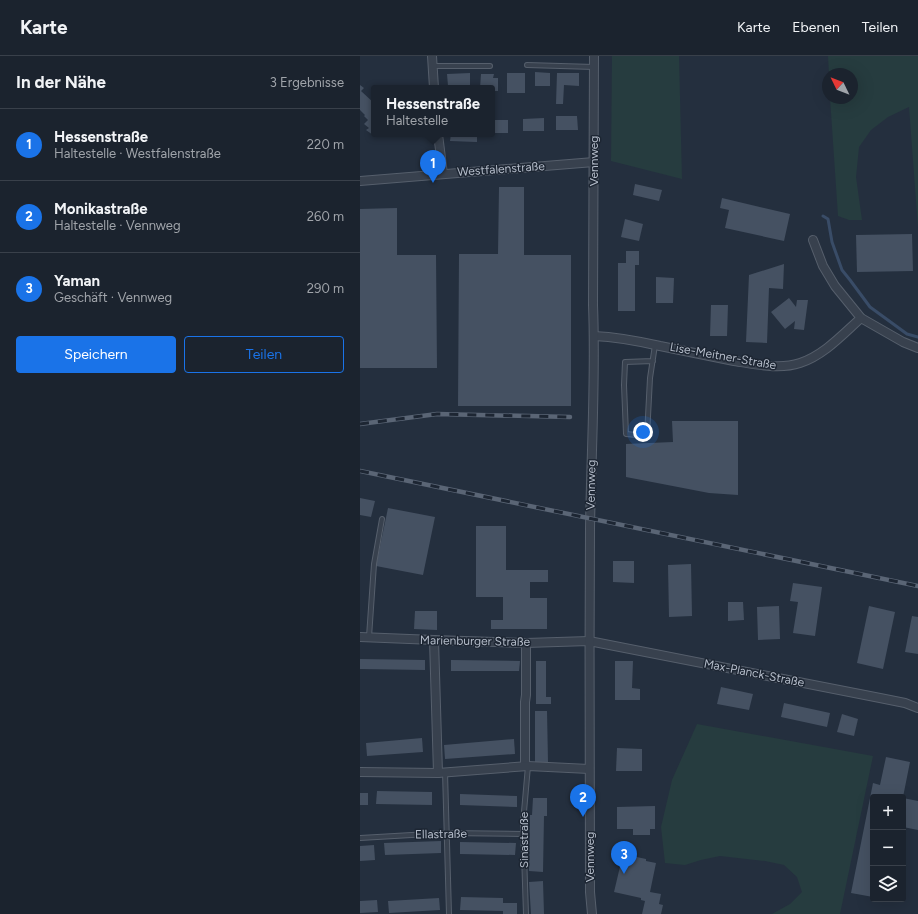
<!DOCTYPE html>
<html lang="de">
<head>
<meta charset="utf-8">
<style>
  :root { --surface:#1b232e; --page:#242b36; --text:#f1f3f6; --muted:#a0a4aa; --line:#39404a; --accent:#1a73e8 }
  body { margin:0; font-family:Figtree,sans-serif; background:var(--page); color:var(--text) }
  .controls { position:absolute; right:12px; bottom:12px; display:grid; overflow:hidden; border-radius:4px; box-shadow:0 4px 16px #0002 }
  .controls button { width:36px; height:36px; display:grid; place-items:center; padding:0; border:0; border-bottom:1px solid var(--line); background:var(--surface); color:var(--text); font:20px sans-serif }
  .compass { position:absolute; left:462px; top:12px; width:36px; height:36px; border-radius:50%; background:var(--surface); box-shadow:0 4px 16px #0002; rotate:313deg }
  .you { position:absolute; left:283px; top:376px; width:14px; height:14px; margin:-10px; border:3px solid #fff; border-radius:50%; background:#1a73e8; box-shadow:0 0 0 6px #1a73e833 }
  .badge { display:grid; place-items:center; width:26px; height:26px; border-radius:50%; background:var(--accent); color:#fff; font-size:13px; font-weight:700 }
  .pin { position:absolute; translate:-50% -33px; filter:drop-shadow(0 1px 2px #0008) }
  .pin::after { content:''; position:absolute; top:21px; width:14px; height:12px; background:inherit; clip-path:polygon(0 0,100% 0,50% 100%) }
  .popup { position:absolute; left:11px; top:29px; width:124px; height:52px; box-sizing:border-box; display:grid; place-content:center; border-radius:4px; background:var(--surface); filter:drop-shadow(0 1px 3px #0005); font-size:13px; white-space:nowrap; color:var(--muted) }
  .popup b { font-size:15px; color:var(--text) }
  .popup::after { content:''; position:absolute; left:50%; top:100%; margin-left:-8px; border:8px solid transparent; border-top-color:var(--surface) }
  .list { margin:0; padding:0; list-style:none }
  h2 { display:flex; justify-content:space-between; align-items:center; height:52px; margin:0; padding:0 16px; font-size:17px }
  h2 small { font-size:13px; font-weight:400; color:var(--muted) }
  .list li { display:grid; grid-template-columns:26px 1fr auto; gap:12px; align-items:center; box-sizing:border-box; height:72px; padding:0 16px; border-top:1px solid var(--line) }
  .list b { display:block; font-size:15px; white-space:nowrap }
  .list p { margin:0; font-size:13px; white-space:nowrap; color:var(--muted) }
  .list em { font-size:13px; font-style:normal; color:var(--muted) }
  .actions { display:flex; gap:8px; padding:12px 16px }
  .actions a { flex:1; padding:9px 0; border:1px solid var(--accent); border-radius:4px; text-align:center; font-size:14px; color:var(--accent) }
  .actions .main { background:var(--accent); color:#fff }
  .icon { flex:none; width:22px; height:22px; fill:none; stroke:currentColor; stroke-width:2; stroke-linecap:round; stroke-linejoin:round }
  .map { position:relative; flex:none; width:558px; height:858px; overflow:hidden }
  header { display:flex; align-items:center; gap:24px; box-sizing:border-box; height:56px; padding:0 20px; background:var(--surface); border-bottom:1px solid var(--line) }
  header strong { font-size:19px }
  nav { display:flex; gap:22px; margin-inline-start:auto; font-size:14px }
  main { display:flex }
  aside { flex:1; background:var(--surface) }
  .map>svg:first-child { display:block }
  .green { fill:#263c3f }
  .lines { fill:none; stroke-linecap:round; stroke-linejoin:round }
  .stream { stroke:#394c67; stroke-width:3 }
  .building { fill:#455162 }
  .lane-casing { stroke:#565f6c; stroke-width:6 }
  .street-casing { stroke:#565f6c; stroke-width:10 }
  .lane { stroke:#38414e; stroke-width:4 }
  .street { stroke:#38414e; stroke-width:8 }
  .rail-casing { stroke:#5a6575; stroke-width:4.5 }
  .rail { stroke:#1d2633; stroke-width:3; stroke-dasharray:9; stroke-linecap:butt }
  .labels { text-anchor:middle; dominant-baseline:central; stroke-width:3; stroke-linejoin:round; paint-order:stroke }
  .street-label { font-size:12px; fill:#b4bcc9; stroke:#1d2633 }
</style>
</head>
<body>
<header>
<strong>Karte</strong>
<nav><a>Karte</a><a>Ebenen</a><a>Teilen</a></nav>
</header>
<main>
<aside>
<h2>In der Nähe<small>3 Ergebnisse</small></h2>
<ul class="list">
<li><span class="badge">1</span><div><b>Hessenstraße</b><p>Haltestelle · Westfalenstraße</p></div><em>220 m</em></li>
<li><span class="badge">2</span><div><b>Monikastraße</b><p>Haltestelle · Vennweg</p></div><em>260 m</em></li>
<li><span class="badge">3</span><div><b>Yaman</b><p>Geschäft · Vennweg</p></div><em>290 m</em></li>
</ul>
<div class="actions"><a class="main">Speichern</a><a>Teilen</a></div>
</aside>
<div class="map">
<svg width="558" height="858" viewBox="0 0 558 858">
  <rect width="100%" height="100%" fill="#242f3e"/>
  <g class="green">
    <path d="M252 0H319L322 123 251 105Z"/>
    <path d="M468 0H558V172L549 51 528 61 511 74 499 91 496 121 502 164H489L478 160 470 42H492V18H469Z"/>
    <path d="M337 668 513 700 480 858H412L430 848 442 836 437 821 424 809 405 805 360 800 341 804 325 809 305 807 301 771 312 724Z"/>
  </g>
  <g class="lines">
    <path class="stream" d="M463 160 468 163 472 186 482 214 490 224 510 251 547 278 558 281"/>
  </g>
  <g class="building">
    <path d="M175 16 190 17V30H175Z"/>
    <path d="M110 17V29L88 30 87 18Z"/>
    <rect x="147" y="17" width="18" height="20"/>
    <path d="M197 17H219V30L204 29 203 48H196Z"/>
    <path d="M121 18H134L133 22H138V35H132V32H120Z"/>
    <path d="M0 29 4 32 1 35 14 47V78L13 79 6 74 9 72 4 68 8 64 4 60 5 59 0 54Z"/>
    <path d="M196 60H217L218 74H196Z"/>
    <path d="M184 62V75H163V63Z"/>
    <rect x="132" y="64" width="16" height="13"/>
    <path d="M91 78H117V86L90 85Z"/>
    <path d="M275 128 302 134 299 145 273 139Z"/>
    <path d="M139 131H164V199H211V350H98L99 198H138Z"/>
    <path d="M362 142 430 158 424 185 365 172 369 154 360 152Z"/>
    <path d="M37 152V199H76L77 312H0V153Z"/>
    <path d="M265 163 283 168 279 185 261 181Z"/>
    <path d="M552 178 553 215 497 216 496 179Z"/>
    <path d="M266 195H279V209H275V255H258V207H266Z"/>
    <path d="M424 208 423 233 409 232 407 287 386 286 389 219Z"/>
    <path d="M296 221 314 222 313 247H296Z"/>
    <path d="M429 242 436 251 437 244H448L444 274 434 273 435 265 425 273 411 256Z"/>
    <path d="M351 249H368L367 280H350Z"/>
    <path d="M312 365H378V439L349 437 266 421V388L313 386Z"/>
    <path d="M0 442 15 445 11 461 0 459Z"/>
    <path d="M28 452 75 461 63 519 16 510Z"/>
    <path d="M116 470H146V514H188V526H170V542H187V573H131V564H143V541H116Z"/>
    <path d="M253 505H274V527L253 526Z"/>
    <path d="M331 508 332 560 309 561 308 509Z"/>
    <path d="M433 527 462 531 455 580 433 577 438 546 430 545Z"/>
    <path d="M368 546H383L384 564 368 565Z"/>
    <path d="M419 550 420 583 398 584 397 551Z"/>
    <path d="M509 550 535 556 523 613 497 607Z"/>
    <path d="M55 555H77V574L54 573Z"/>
    <path d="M552 560 558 561V598L545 596Z"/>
    <path d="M0 603 65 604V614L0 613Z"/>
    <path d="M91 604 160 605 159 615H91Z"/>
    <path d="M176 605H186V641H191V648H176Z"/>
    <path d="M255 605H273L272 632 280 633V644H255Z"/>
    <path d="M361 631 393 638 389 654 357 648Z"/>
    <path d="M424 647 470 657 467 671 421 661Z"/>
    <path d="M175 655H187L188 706H175Z"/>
    <path d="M482 658 498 663 494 680 477 676Z"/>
    <path d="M62 682 63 696 7 700 6 687Z"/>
    <path d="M154 683 155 698 85 703 84 689Z"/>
    <path d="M257 692 282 693V715H256Z"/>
    <path d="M526 701 550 706 543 741H513V841L491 837 513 727 520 729Z"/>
    <path d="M17 735 72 736V749L16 748Z"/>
    <rect x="0" y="737" width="8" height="12"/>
    <path d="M100 738 157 740V751L100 749Z"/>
    <path d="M173 742H187V760H184L183 816 169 815 170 759H172Z"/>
    <path d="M543 742 558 745V774L543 771Z"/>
    <path d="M295 750V773H290V779H273V773H257V751Z"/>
    <path d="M81 785V797L25 799 24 787Z"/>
    <path d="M100 786 156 787 155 799 100 798Z"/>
    <path d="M14 789 15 804 0 805V790Z"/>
    <path d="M263 798 286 803V805L296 807 290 836 301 838 299 848 303 849 301 858H282L285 845 281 844V842L254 836Z"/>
    <path d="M183 825 184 858H171L169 826Z"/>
    <path d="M101 841 143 842V847H157V858H143V855L100 854Z"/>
    <path d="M79 842 80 854 29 857 28 845Z"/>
    <path d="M17 844 18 856 0 857V845Z"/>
  </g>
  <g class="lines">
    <defs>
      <g id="lane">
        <path d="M167 9 234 11"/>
        <path d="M73 10H130"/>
        <path d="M293 305 265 306 264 329 266 378 287 380 290 322 295 289"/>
        <path d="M9 581 14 508 22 463"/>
        <path d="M85 716 89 858"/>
        <path d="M0 782 86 777 163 778"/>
        <path d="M166 858 163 767 168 710"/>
      </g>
      <g id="street">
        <path d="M72 0 74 32"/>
        <path d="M78 78 83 118"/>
        <path d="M0 125 234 106"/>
        <path d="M453 184 463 210 475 230 501 262 543 286 558 292"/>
        <path d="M234 280C257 281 278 285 300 290 325 295 349 300 374 305 395 308 419 314 440 307 464 299 482 279 501 262"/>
        <path d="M0 581 74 584 166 587 229 585 520 642 545 647 558 652"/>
        <path d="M74 584 78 717"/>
        <path d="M165 710V646L166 639V587"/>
        <path d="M0 716 78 717 168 710 229 713"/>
        <path d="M232 858 230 836C230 715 229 594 230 473 231 398 236 323 233 249L234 0"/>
      </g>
    </defs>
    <use href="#lane" class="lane-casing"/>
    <use href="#street" class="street-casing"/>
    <use href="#lane" class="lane"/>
    <use href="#street" class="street"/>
    <defs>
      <g id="rail">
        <path d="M0 368 77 358 210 361"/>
        <path d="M0 415 558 530"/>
      </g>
    </defs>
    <use href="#rail" class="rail-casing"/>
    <use href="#rail" class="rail"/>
  </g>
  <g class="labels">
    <g class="street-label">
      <text transform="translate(234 105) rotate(-90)">Vennweg</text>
      <text transform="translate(141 113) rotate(-4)">Westfalenstraße</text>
      <text transform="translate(363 300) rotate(10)">Lise-Meitner-Straße</text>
      <text transform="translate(231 429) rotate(-89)">Vennweg</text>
      <text transform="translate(115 585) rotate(1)">Marienburger Straße</text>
      <text transform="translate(394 617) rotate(11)">Max-Planck-Straße</text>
      <text transform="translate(81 778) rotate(-1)">Ellastraße</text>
      <text transform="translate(164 784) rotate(-90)">Sinastraße</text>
      <text transform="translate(230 801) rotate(-90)">Vennweg</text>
    </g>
  </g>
</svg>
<div class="controls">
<button>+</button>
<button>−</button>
<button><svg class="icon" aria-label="layers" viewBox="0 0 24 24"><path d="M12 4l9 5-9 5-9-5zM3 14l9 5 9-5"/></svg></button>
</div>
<svg class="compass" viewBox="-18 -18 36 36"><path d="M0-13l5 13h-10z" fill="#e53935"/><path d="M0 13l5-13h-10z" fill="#a0a4aa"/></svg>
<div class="you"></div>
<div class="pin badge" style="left:73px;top:127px">1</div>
<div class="popup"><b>Hessenstraße</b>Haltestelle</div>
<div class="pin badge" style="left:223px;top:761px">2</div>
<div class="pin badge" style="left:264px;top:818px">3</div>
</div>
</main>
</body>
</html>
